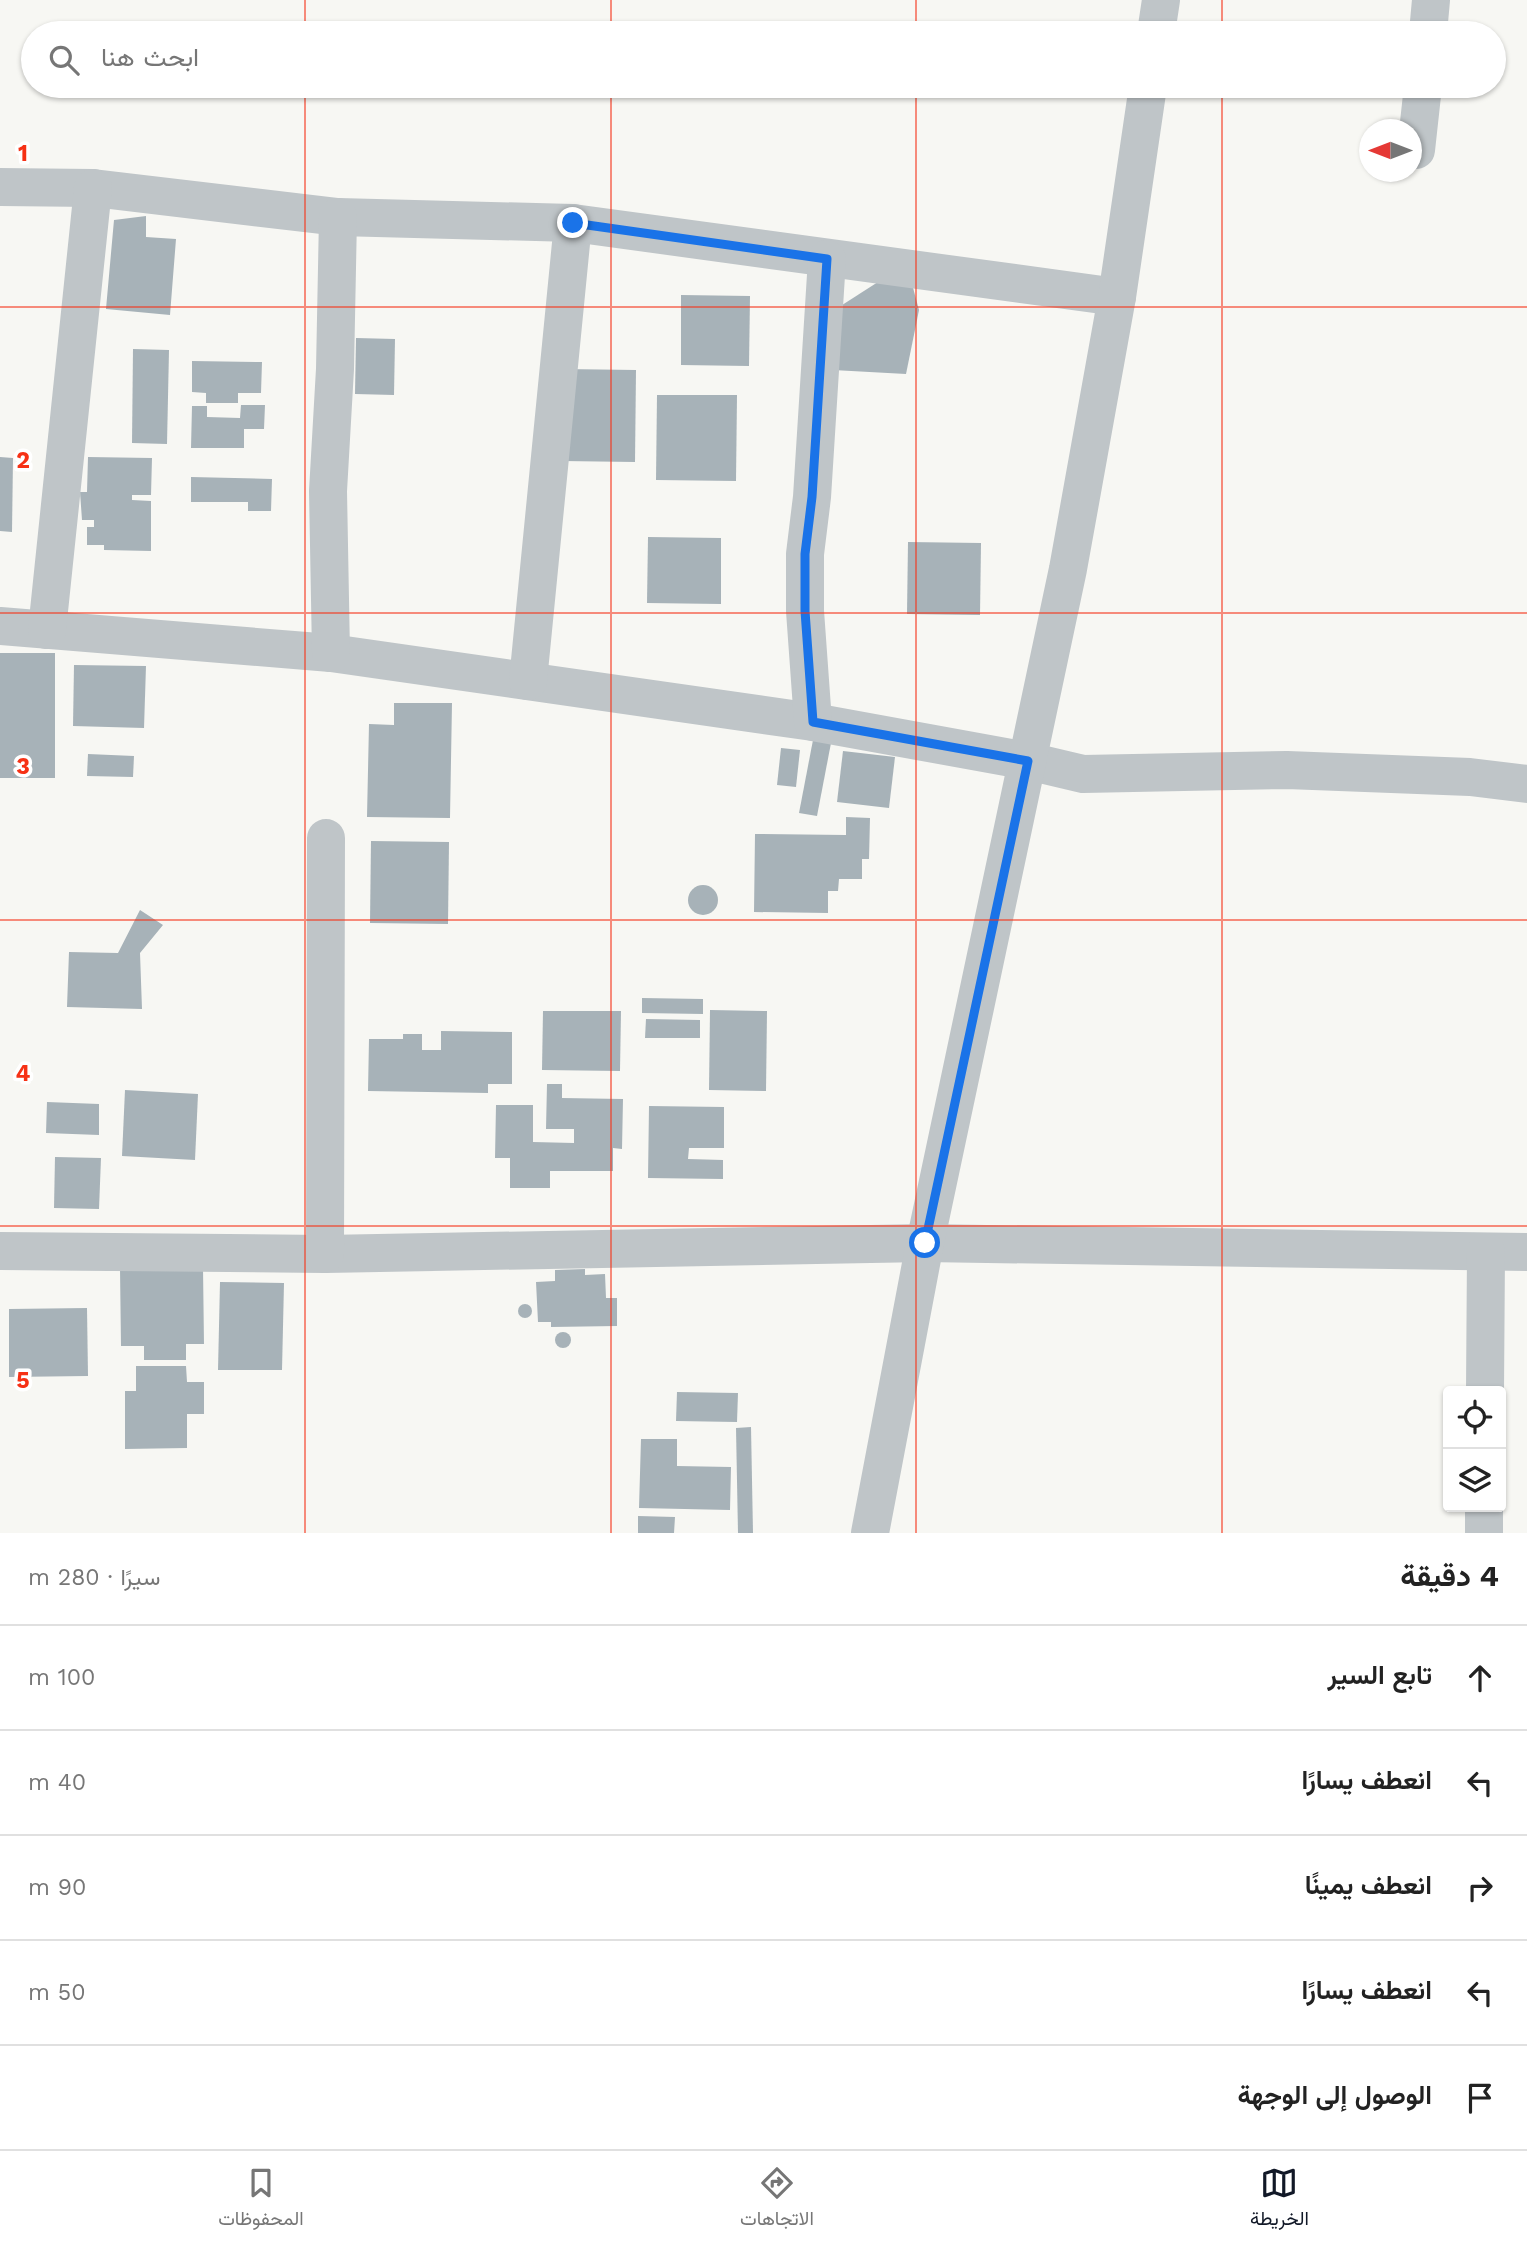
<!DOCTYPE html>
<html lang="ar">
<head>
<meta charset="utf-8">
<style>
  :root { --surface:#fff; --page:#f2f2f2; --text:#222; --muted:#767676; --line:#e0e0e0; --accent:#111827 }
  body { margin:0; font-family:"Work Sans",Vazirmatn,sans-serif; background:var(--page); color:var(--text); direction:rtl }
  .controls { position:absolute; right:21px; bottom:21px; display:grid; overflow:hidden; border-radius:7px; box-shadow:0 2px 5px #0004 }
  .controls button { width:63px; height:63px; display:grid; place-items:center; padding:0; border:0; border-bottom:2px solid var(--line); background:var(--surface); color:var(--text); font:35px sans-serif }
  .compass { position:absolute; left:1359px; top:119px; width:63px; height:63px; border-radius:50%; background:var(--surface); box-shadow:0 2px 5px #0004; rotate:270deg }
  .stop { position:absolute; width:21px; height:21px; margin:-16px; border:5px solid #1a73e8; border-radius:50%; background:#fff }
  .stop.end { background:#1a73e8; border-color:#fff; box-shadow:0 2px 7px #0008 }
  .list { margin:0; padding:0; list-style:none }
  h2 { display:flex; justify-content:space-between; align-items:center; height:91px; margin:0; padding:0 28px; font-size:30px }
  h2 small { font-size:23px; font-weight:400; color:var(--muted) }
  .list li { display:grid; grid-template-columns:46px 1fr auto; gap:21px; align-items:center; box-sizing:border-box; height:105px; padding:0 28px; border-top:2px solid var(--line) }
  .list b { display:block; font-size:26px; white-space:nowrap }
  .list em { font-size:23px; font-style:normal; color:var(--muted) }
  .icon { flex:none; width:38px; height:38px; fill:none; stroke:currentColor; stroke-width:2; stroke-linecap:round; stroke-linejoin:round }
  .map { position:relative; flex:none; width:1527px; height:1533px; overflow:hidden; direction:ltr }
  .search { position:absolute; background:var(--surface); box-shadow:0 2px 5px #0004; left:21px; right:21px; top:21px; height:77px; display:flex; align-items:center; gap:18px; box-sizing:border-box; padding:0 24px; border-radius:38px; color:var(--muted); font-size:26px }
  .sheet { height:616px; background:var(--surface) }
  nav { display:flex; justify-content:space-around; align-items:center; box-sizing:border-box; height:98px; border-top:2px solid var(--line); background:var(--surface); font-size:19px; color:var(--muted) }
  nav a { display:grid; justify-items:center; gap:4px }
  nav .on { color:var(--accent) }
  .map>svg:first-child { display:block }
  .building { fill:#a7b2b8 }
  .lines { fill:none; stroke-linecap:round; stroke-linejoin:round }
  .minor { stroke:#bfc5c8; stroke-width:38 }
  .route { stroke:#1a73e8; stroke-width:9 }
  .grid { fill:none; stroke:#f63115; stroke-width:2; stroke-opacity:0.55 }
  .grid-label { font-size:23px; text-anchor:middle; font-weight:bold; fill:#f63115; stroke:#fff; stroke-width:7; stroke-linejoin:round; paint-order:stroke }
</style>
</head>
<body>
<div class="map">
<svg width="1527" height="1533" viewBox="0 0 1527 1533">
  <rect width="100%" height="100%" fill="#f7f7f3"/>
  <g class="building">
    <path d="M146 216V237L176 239 170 315 106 309 114 220Z"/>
    <path d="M878 282 912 284 919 310 906 374 833 370 839 307Z"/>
    <path d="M681 295 750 296 749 366 681 365Z"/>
    <path d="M356 338 395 339 394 395 355 394Z"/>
    <path d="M133 349 169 350 167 444 132 443Z"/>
    <path d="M192 361 262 362 261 393H238V403H206V393L192 392Z"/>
    <path d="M563 369 636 370 635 462 562 461Z"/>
    <path d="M657 395H737L736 481 656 480Z"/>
    <path d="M241 405H265L264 429H244V448H191L192 406H207V417L240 418Z"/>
    <path d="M0 457 13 458 12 532 0 531Z"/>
    <path d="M88 457 152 458 151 495H132V500L151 501V551L104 550V545H87V527H94V520H82L80 492H87Z"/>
    <path d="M191 477 272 479 271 511H248V502H191Z"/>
    <path d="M648 537 721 538V604L647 603Z"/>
    <path d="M908 542 981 543 980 615 907 614Z"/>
    <rect x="0" y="653" width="55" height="125"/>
    <path d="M74 665 146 666 144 728 73 726Z"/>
    <path d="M394 703H452L450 818 367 817 369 724 394 725Z"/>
    <path d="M813 740 831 743 817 816 799 813Z"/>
    <path d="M781 748 800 750 796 787 777 785Z"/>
    <path d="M843 751 895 757 889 808 837 802Z"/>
    <path d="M88 754 134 756 133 777 87 776Z"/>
    <path d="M846 817 870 818 869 859H862V879H839L838 891H828V913L754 912 755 834 846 835Z"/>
    <path d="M371 841 449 842 448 924 370 923Z"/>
    <circle cx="703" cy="900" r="15"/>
    <path d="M140 910 163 925 140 953 142 1009 67 1007 69 952 118 953Z"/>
    <path d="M642 998 703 999V1014L642 1013Z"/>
    <path d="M710 1010 767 1011 766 1091 709 1090Z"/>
    <path d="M543 1011H621L620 1071 542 1070Z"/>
    <path d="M646 1019 700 1020V1038H645Z"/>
    <path d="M441 1031 512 1032V1084H488V1093L368 1091 369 1039H403V1034H422V1050H441Z"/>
    <path d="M547 1084H562V1098L623 1099 622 1149 613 1148V1171H550V1188H510V1158H495L496 1105H533V1142L574 1143V1129H546Z"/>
    <path d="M125 1090 198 1094 195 1160 122 1156Z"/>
    <path d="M47 1102 99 1104V1135L46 1133Z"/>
    <path d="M649 1106 724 1107V1148H689L688 1159 723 1160V1179L648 1178Z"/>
    <path d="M55 1157 101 1158 99 1209 54 1208Z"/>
    <path d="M203 1267 204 1344H186V1360H144V1346H121L120 1268Z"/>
    <path d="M585 1269V1275L605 1274 606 1298H617V1326L551 1327V1322H538L536 1282 555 1281V1270Z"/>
    <path d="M220 1282 284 1283 282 1370H218Z"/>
    <circle cx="525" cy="1311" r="7"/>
    <path d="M87 1308 88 1376 9 1377V1309Z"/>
    <circle cx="563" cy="1340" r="8"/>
    <path d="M136 1366H186L187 1382H204V1414H187V1448L125 1449V1391H136Z"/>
    <path d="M677 1392 738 1393 737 1422 676 1421Z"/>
    <path d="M751 1427 753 1533H738L736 1428Z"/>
    <path d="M641 1439H677V1466L731 1467 730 1510 639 1508Z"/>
    <path d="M638 1516 675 1517 674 1533H638Z"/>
  </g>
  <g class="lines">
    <g class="minor">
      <path d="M1156 33 1161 0"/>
      <path d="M1428 33 1431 0"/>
      <path d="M1416 150 1423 86"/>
      <path d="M0 187 93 188 338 217 573 223 1117 297"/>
      <path d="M0 626 331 653 813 722 1028 761 1083 774 1287 770 1470 777 1527 784"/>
      <path d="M47 630 93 188"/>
      <path d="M331 653 328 491 335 369 338 217"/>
      <path d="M528 681 573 223"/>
      <path d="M813 722 805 611V554L812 497 827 259"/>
      <path d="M0 1251 325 1254 925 1243 1527 1252"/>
      <path d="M325 1254 326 838"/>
      <path d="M1485 1391 1486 1252"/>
      <path d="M870 1533 925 1243 1068 569 1117 297 1148 86"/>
      <path d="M1484 1533V1507"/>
    </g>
  </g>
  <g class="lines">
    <path class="route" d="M573 223 827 259 812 497 805 554V611L813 722 1028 761 925 1243"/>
  </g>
  <path class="grid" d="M305 0V33M611 0V33M916 0V33M1222 0V33M305 86V1533M611 86V1533M916 86V1533M1222 86V1533M0 307H1527M0 613H1527M0 920H1527M0 1226H1527"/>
  <g class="grid-label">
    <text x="23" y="161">1</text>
    <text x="23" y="468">2</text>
    <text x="23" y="774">3</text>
    <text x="23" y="1081">4</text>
    <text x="23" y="1388">5</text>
  </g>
</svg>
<div class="controls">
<button><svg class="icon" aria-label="locate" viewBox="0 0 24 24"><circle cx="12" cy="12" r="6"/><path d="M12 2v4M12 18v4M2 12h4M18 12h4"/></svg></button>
<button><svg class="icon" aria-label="layers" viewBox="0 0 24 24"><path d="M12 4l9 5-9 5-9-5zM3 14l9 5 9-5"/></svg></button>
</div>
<svg class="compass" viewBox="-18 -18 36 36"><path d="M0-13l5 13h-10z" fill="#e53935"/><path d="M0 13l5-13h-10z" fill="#767676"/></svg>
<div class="stop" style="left:925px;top:1243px"></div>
<div class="stop end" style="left:573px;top:223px"></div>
<div class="search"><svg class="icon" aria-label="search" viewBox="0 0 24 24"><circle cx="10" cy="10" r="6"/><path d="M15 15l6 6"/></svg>ابحث هنا</div>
</div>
<section class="sheet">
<h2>4 دقيقة<small>سيرًا · 280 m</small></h2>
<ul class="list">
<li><svg class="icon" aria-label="ahead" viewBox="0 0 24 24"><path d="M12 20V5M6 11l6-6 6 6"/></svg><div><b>تابع السير</b></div><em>100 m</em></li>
<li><svg class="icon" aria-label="left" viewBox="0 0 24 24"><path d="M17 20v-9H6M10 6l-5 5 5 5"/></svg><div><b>انعطف يسارًا</b></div><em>40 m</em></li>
<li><svg class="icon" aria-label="right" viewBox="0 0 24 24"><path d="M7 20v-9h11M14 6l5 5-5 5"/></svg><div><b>انعطف يمينًا</b></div><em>90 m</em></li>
<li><svg class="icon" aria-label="left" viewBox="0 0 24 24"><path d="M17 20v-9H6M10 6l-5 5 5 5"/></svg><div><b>انعطف يسارًا</b></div><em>50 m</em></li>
<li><svg class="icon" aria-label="arrive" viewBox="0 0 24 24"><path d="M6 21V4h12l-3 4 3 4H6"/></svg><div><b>الوصول إلى الوجهة</b></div></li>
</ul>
</section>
<nav>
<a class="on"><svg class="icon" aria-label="map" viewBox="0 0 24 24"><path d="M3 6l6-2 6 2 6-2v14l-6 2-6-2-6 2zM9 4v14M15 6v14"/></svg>الخريطة</a>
<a><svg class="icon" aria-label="directions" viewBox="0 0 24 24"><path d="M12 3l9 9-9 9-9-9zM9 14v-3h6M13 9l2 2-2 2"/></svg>الاتجاهات</a>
<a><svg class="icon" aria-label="saved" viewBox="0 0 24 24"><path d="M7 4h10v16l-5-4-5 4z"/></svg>المحفوظات</a>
</nav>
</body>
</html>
